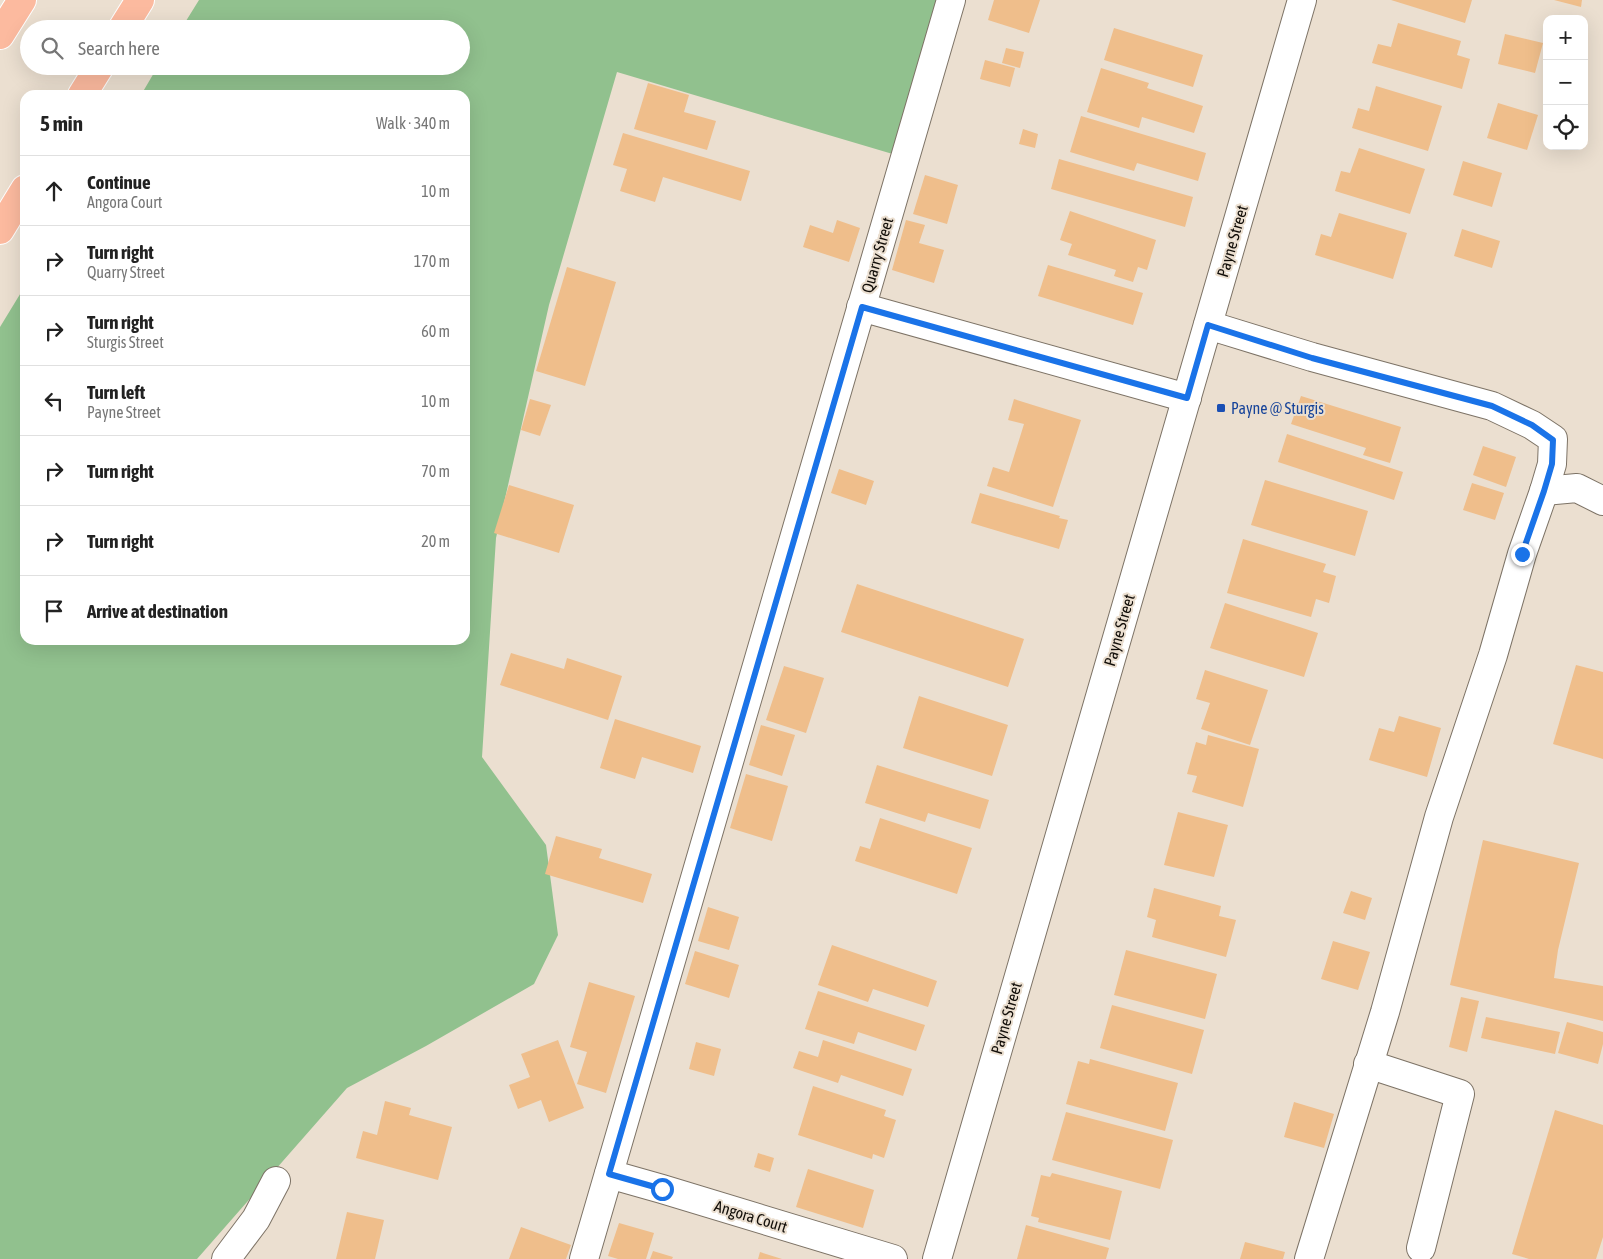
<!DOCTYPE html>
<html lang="en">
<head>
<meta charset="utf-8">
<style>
  :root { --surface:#fff; --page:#f2f2f2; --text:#222; --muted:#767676; --line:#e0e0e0 }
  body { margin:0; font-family:"Asap Condensed",sans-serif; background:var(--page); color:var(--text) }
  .controls { position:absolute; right:15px; top:15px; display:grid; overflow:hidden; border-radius:10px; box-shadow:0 5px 20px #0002 }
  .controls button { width:45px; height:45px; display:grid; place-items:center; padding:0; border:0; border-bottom:1px solid var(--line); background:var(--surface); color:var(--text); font:25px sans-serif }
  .stop { position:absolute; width:15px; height:15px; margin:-11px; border:4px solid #1a73e8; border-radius:50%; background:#fff }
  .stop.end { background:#1a73e8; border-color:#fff; box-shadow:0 1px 5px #0008 }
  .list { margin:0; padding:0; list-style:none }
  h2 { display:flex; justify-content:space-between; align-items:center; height:65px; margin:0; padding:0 20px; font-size:21px }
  h2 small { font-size:16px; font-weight:400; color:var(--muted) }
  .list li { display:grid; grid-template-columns:32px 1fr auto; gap:15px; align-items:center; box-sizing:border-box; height:70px; padding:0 20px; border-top:1px solid var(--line) }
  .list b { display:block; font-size:19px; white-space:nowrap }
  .list p { margin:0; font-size:16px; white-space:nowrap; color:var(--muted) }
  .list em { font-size:16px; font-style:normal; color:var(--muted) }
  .icon { flex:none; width:28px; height:28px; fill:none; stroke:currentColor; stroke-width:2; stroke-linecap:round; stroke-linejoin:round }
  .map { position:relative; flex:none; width:1603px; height:1259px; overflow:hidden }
  .search { position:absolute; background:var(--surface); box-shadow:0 5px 20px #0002; left:20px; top:20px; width:450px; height:55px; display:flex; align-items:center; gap:12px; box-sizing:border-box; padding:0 18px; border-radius:28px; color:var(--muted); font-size:19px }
  .panel { position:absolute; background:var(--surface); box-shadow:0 5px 20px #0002; left:20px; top:90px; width:450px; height:555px; border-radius:15px }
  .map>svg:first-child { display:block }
  .forest { fill:#91c18e }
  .building { fill:#efbe8b }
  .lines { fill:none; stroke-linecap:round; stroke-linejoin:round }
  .minor-casing { stroke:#7d7366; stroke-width:30 }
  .highway-casing { stroke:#fff; stroke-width:30 }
  .minor { stroke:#fff; stroke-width:28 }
  .highway { stroke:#fcba9f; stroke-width:28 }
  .route { stroke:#1a73e8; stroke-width:6 }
  .transit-dot { fill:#1a4fb4; stroke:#ebdfd0; stroke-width:2 }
  .labels { text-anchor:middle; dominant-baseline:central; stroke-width:4; stroke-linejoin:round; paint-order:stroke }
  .street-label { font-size:16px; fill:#120e09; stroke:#ebdfd0 }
  .transit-label { font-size:16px; fill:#164399; stroke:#ebdfd0; text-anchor:start }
</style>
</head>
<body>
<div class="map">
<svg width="1603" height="1259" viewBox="0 0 1603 1259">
  <rect width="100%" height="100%" fill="#ebdfd0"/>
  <path class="forest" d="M199 0H941L896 155 617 72 549 305 496 538 482 757 546 845 558 935 534 984 426 1046 347 1088 197 1259H0V327L25 286V640H465V95H141L158 66H461V29H181Z"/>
  <g class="building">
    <path d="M994 0H1040L1029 33 988 20Z"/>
    <path d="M1391 0H1472L1465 23Z"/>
    <path d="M1554 0H1582L1581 7Z"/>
    <path d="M1398 23 1461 41 1457 55 1470 59 1462 89 1372 63 1378 44 1391 47Z"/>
    <path d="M1114 28 1203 55 1193 87 1104 60Z"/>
    <path d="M1505 34 1543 43 1535 73 1498 64Z"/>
    <path d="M1006 48 1024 52 1020 68 1002 63Z"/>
    <path d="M985 60 1015 68 1010 87 980 79Z"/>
    <path d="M1101 68 1149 83 1147 88 1203 106 1194 133 1142 117 1139 128 1087 112Z"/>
    <path d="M648 83 689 95 684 112 716 121 707 150 634 129Z"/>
    <path d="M1376 86 1442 106 1428 151 1352 128 1358 108 1369 111Z"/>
    <path d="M1498 103 1538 115 1527 150 1487 138Z"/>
    <path d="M1081 116 1206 153 1198 181 1137 163 1134 171 1070 152Z"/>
    <path d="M1023 129 1038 134 1035 148 1019 144Z"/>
    <path d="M623 133 750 171 741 201 663 177 655 202 620 191 627 169 613 165Z"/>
    <path d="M1359 148 1425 169 1410 214 1335 191 1341 171 1350 173Z"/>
    <path d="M1059 159 1193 197 1185 227 1051 189Z"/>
    <path d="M1463 161 1502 173 1492 207 1453 195Z"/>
    <path d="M925 175 958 185 947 224 913 214Z"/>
    <path d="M1070 211 1156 240 1147 270 1138 267 1133 282 1114 276 1116 270 1068 255 1072 244 1060 240Z"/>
    <path d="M1339 213 1407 233 1393 279 1315 255 1321 234 1331 237Z"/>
    <path d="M837 220 860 228 849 262 803 247 810 225 833 233Z"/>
    <path d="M906 220 925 225 919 243 944 250 934 283 892 270Z"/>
    <path d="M1462 229 1500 241 1492 268 1454 256Z"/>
    <path d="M1048 265 1143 293 1133 325 1038 296Z"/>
    <path d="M567 267 616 282 585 386 536 371Z"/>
    <path d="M1301 396 1401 427 1390 463 1363 455 1366 448 1291 424Z"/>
    <path d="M530 399 551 405 540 436 521 430Z"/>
    <path d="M1014 399 1081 420 1053 507 987 486 993 467 1009 472 1020 437 1024 424 1008 420Z"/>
    <path d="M1287 434 1403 472 1394 500 1278 462Z"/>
    <path d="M1483 446 1516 457 1506 487 1473 475Z"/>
    <path d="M839 469 874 481 866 505 831 493Z"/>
    <path d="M1265 480 1368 511 1355 556 1251 525Z"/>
    <path d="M1472 483 1504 493 1495 520 1463 510Z"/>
    <path d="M509 485 574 505 559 553 494 533Z"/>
    <path d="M980 493 1060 516 1059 518 1068 520 1059 549 971 523Z"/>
    <path d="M1243 539 1326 564 1323 572 1336 576 1329 603 1316 599 1311 617 1227 593Z"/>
    <path d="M857 584 1024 639 1008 687 841 632Z"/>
    <path d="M1225 603 1318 633 1304 677 1210 648Z"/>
    <path d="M511 653 564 669 567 658 622 676 608 720 500 685Z"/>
    <path d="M1576 665 1603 672V759L1553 744Z"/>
    <path d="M784 666 824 678 806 733 766 720Z"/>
    <path d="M1205 670 1268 690 1250 745 1201 729 1210 703 1196 699Z"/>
    <path d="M919 696 1008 725 992 776 903 748Z"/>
    <path d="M1399 716 1441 728 1427 777 1369 760 1379 728 1394 732Z"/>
    <path d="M615 719 701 746 693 773 642 757 635 779 600 768Z"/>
    <path d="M761 725 795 735 782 776 749 765Z"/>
    <path d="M1208 735 1259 749 1243 807 1192 792 1197 776 1187 774 1196 742 1206 745Z"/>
    <path d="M877 765 989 800 980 829 928 813 925 822 865 803Z"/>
    <path d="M746 774 788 786 772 841 730 828Z"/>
    <path d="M1178 812 1228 825 1214 877 1164 865Z"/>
    <path d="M880 818 972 848 957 894 855 861 860 846 870 849Z"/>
    <path d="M556 836 602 849 599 858 652 874 643 903 545 874Z"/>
    <path d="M1483 840 1579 863 1558 950 1554 978 1603 986V1021L1450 985Z"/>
    <path d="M1154 888 1221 906 1219 916 1236 920 1226 957 1152 937 1156 920 1147 917Z"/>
    <path d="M1351 891 1372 898 1365 920 1343 913Z"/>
    <path d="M708 907 739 917 729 950 698 941Z"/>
    <path d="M1333 941 1370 952 1358 990 1321 979Z"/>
    <path d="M832 945 937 981 928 1007 873 989 868 1002 818 985Z"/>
    <path d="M1126 950 1217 974 1205 1019 1114 995Z"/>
    <path d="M695 951 739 965 729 998 685 984Z"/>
    <path d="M589 982 635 996 606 1093 577 1084 587 1052 570 1047Z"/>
    <path d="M818 991 925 1025 916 1051 858 1032 854 1044 805 1029Z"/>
    <path d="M1461 997 1479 1001 1467 1052 1449 1047Z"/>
    <path d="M1112 1005 1204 1030 1192 1074 1100 1048Z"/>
    <path d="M1486 1017 1560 1032 1555 1054 1481 1038Z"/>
    <path d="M1567 1022 1603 1032V1044L1598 1064 1558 1053Z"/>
    <path d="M558 1040 584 1108 549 1122 541 1100 518 1109 509 1085 530 1077 521 1054Z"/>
    <path d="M823 1040 912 1069 903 1096 841 1075 838 1083 793 1068 799 1051 818 1057Z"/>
    <path d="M696 1042 721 1049 714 1076 689 1069Z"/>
    <path d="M1090 1059 1178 1083 1165 1131 1066 1104 1078 1061 1089 1064Z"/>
    <path d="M813 1086 886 1110 884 1116 896 1120 884 1158 873 1154 872 1159 798 1135Z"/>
    <path d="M385 1101 411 1108 409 1115 452 1127 438 1180 356 1158 363 1131 377 1135Z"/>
    <path d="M1294 1102 1334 1114 1324 1148 1284 1137Z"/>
    <path d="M1555 1110 1603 1125V1237L1596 1259H1529L1512 1254Z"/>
    <path d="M1066 1112 1173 1140 1160 1189 1052 1160Z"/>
    <path d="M758 1153 774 1158 770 1172 754 1167Z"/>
    <path d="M808 1169 874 1190 863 1228 796 1207Z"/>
    <path d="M1052 1173 1122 1191 1110 1240 1038 1222 1039 1218 1031 1216 1041 1175 1050 1177Z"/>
    <path d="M347 1212 384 1220 375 1259H336Z"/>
    <path d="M619 1223 654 1233 646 1259H618L608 1256Z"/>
    <path d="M1026 1225 1109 1248 1106 1259H1017Z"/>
    <path d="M521 1227 571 1245 566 1259H509Z"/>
    <path d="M1245 1242 1285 1252 1283 1259H1240Z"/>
    <path d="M653 1251 673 1257 672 1259H650Z"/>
    <path d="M760 1252 782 1259H758Z"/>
  </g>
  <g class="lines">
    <defs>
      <g id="minor">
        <path d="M861 307 1187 398"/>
        <path d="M1208 325 1312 357 1492 406 1532 425 1553 439 1552 464 1544 491 1522 554 1493 655 1439 817 1385 1012 1309 1259"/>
        <path d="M1544 491 1577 488 1603 501"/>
        <path d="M1368 1064 1460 1094 1421 1248"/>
        <path d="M609 1174 662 1189 893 1259"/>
        <path d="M226 1259 256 1219 276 1181"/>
        <path d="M584 1259 951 0"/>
        <path d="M937 1259 1302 0"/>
      </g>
      <g id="highway">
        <path d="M122 29 140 0"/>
        <path d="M0 35 22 0"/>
        <path d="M82 95 100 66"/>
        <path d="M0 230 25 189"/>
      </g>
    </defs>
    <use href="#minor" class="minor-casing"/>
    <use href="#highway" class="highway-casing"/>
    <use href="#minor" class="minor"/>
    <use href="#highway" class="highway"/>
  </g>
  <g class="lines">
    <path class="route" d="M662 1189 609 1174 862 307 1187 398 1208 325 1312 358 1492 406 1532 425 1553 440 1552 464 1544 491 1522 554"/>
  </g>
  <rect class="transit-dot" x="1216" y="403" width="10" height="10" rx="2.5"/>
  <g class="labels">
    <g class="street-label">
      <text transform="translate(1232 241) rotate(-74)">Payne Street</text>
      <text transform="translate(877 255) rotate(-74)">Quarry Street</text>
      <text transform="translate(1119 630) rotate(-74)">Payne Street</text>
      <text transform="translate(1006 1018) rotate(-74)">Payne Street</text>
      <text transform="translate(751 1216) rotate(17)">Angora Court</text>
    </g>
    <g class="transit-label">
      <text x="1231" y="408">Payne @ Sturgis</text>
    </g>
  </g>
</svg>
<div class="controls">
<button>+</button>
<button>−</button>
<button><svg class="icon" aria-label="locate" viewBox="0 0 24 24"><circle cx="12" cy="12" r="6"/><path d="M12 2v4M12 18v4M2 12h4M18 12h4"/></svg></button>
</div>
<div class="stop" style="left:662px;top:1189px"></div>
<div class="stop end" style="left:1522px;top:554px"></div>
<div class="search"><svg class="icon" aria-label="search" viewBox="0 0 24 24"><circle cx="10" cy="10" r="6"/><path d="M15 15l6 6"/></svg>Search here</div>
<section class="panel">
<h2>5 min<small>Walk · 340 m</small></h2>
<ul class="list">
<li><svg class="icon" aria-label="ahead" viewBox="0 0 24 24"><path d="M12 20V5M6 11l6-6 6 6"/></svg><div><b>Continue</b><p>Angora Court</p></div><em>10 m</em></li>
<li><svg class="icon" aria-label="right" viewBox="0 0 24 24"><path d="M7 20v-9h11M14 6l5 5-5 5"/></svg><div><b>Turn right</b><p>Quarry Street</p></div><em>170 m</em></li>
<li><svg class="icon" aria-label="right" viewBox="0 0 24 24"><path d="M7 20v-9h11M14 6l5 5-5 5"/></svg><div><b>Turn right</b><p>Sturgis Street</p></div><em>60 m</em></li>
<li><svg class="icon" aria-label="left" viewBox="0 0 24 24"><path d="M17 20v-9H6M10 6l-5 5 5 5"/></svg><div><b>Turn left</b><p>Payne Street</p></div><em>10 m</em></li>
<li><svg class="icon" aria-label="right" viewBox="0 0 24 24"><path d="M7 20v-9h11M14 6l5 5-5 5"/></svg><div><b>Turn right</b></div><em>70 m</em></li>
<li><svg class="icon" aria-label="right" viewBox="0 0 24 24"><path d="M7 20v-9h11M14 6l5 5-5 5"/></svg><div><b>Turn right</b></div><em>20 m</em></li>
<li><svg class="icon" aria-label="arrive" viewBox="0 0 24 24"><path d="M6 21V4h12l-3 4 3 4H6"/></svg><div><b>Arrive at destination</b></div></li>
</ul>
</section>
</div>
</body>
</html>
